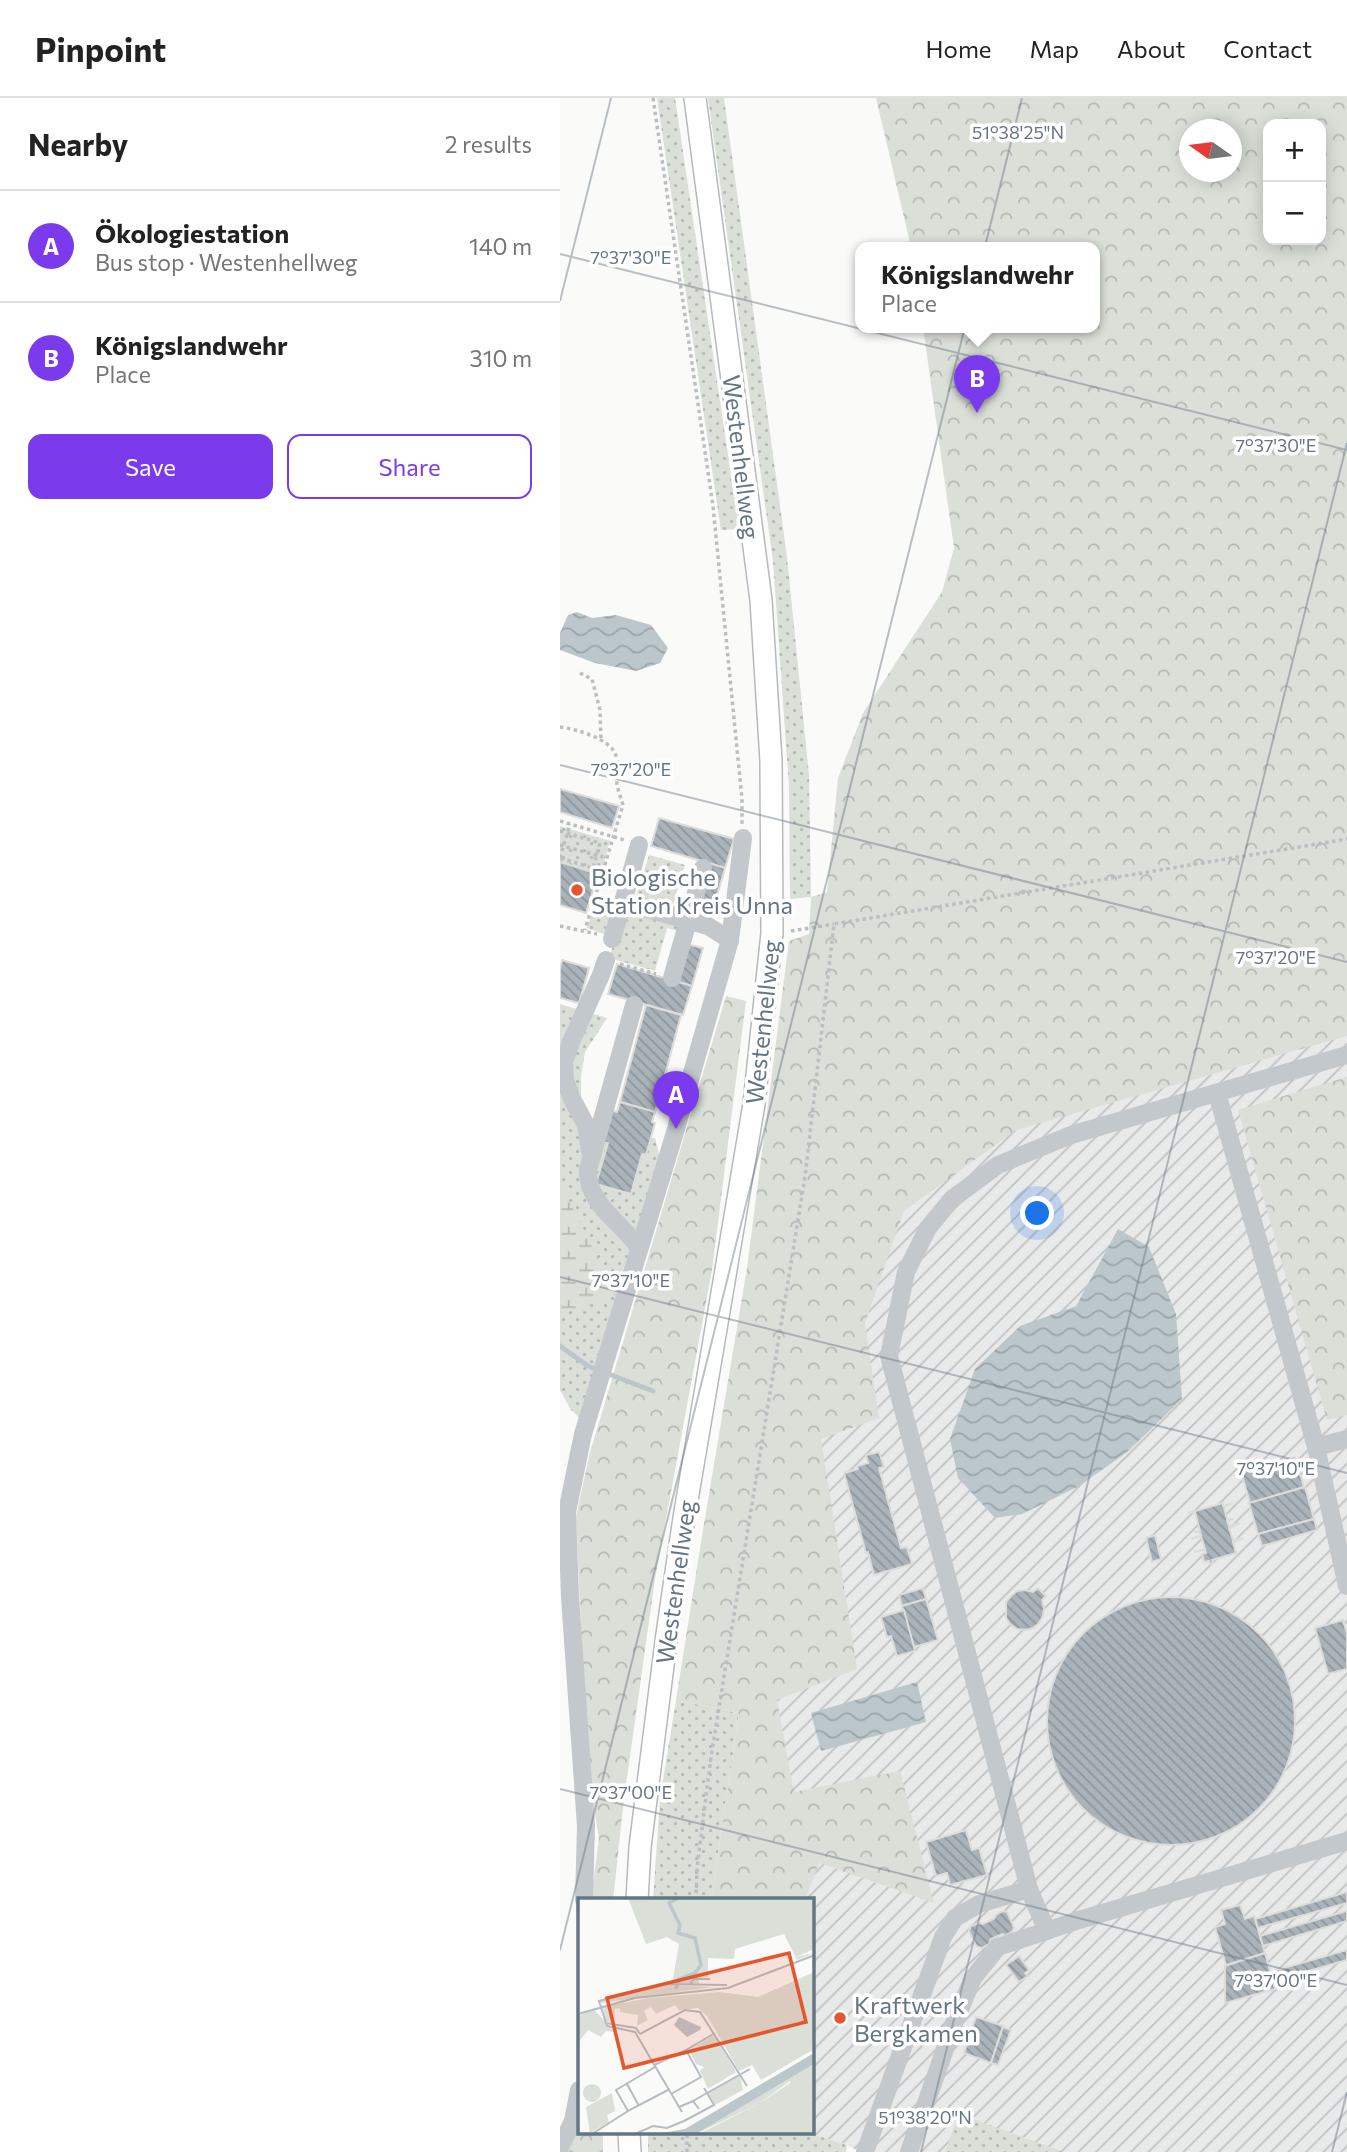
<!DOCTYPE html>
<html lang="en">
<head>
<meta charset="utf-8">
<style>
  :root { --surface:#fff; --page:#f2f2f2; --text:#222; --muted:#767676; --line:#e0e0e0; --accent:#7c3aed }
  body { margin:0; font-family:Commissioner,sans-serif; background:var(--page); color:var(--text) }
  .controls { position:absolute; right:21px; top:21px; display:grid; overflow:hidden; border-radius:14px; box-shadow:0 4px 18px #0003 }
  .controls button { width:63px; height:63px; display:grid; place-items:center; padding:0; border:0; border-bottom:2px solid var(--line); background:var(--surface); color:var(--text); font:35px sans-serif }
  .compass { position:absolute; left:619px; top:21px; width:63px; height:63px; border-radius:50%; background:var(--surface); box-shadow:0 4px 18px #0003; rotate:284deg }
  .you { position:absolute; left:478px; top:1116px; width:24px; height:24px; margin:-18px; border:5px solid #fff; border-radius:50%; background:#1a73e8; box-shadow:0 0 0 10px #1a73e833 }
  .badge { display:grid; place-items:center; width:46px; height:46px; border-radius:50%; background:var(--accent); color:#fff; font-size:23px; font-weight:700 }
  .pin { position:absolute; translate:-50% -58px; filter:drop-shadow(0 2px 4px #0008) }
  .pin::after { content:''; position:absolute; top:37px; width:24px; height:21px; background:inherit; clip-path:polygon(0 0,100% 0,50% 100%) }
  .popup { position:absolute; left:295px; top:144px; width:245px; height:91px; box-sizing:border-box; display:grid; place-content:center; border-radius:14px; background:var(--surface); filter:drop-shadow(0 2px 5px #0005); font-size:23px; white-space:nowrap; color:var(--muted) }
  .popup b { font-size:26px; color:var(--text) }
  .popup::after { content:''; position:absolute; left:50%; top:100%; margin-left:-14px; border:14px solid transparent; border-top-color:var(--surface) }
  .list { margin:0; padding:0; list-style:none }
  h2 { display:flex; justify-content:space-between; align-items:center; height:91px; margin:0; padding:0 28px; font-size:30px }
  h2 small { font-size:23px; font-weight:400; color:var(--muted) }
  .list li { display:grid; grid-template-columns:46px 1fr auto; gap:21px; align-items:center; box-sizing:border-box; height:112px; padding:0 28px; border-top:2px solid var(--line) }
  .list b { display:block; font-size:26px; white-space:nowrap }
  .list p { margin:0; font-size:23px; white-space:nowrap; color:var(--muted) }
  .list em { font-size:23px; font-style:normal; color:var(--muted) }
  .actions { display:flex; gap:14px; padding:21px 28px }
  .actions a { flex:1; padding:16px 0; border:2px solid var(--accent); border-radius:14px; text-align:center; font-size:24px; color:var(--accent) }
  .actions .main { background:var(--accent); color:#fff }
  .map { position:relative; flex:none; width:787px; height:2054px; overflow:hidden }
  header { display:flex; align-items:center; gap:42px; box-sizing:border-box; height:98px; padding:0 35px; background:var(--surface); border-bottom:2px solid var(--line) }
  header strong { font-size:33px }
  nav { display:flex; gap:38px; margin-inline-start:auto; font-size:24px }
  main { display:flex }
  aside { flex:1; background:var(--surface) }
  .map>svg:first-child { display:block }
  .industrial { fill:url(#industrial-furrows) }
  .green { fill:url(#green-dots) }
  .forest { fill:url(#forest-crowns); fill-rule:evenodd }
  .wetland { fill:url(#wetland-marsh) }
  .water { fill:url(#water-waves) }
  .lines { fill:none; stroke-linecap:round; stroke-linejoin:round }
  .stream { stroke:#bbc7cb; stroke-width:5 }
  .building { fill:url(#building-back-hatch); stroke:#dcdcda; stroke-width:2 }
  .major-casing { stroke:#b5babe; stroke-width:24 }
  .path { stroke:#bbbfc2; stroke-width:3.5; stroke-dasharray:3.5 3.5; stroke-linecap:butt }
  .minor { stroke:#c3c8cc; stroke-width:18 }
  .major { stroke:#fff; stroke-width:21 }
  .ticks { fill:none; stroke:#657683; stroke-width:2; stroke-opacity:0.45 }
  .poi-dot { fill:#e4572e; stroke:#fff; stroke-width:2.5 }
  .labels { text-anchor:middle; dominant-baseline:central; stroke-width:7; stroke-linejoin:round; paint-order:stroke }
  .street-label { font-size:24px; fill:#657683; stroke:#fff }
  .poi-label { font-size:24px; fill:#657683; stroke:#fff; text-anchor:start }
  .inset-river { fill:none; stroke:#bbc7cb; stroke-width:3.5 }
  .inset-road { fill:none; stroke:#b5bdc2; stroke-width:2 }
  .view { fill:#e4572e; fill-opacity:0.15; stroke:#e4572e; stroke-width:3.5 }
  .inset-edge { fill:none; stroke:#657683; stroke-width:3.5 }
  .ticks-label { font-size:18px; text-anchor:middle; fill:#657683; stroke:#fff; stroke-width:7; stroke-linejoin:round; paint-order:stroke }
</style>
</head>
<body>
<header>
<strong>Pinpoint</strong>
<nav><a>Home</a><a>Map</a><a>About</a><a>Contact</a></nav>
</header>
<main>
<aside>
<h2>Nearby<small>2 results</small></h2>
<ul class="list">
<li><span class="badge">A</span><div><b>Ökologiestation</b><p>Bus stop · Westenhellweg</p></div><em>140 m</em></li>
<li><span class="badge">B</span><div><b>Königslandwehr</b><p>Place</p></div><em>310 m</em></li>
</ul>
<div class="actions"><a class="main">Save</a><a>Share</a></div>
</aside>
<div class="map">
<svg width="787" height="2054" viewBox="0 0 787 2054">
  <defs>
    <pattern id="industrial-furrows" width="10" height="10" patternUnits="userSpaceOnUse" patternTransform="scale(1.75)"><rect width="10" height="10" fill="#e8e9e9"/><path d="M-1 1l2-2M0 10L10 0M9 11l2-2" fill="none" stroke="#c0c1c2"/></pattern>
    <pattern id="green-dots" width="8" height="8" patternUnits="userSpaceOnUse" patternTransform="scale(1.75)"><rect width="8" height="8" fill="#dadfd7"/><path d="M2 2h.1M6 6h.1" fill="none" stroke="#b4b9b4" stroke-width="1.8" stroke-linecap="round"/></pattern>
    <pattern id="forest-crowns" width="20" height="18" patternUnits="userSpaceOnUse" patternTransform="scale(1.75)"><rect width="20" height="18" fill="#dadfd7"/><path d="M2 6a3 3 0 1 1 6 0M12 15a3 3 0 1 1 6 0" fill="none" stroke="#b4b9b4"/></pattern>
    <pattern id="wetland-marsh" width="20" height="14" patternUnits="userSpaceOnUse" patternTransform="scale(1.75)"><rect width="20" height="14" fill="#dadfd7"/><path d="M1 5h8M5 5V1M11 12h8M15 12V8" fill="none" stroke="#b4b9b4"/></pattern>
    <pattern id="water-waves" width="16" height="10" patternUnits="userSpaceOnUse" patternTransform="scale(1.75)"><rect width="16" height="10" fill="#bbc7cb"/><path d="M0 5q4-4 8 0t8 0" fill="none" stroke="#9ca6aa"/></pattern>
    <pattern id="building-back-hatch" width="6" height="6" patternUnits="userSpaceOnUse" patternTransform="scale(1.75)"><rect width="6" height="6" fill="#aab3b9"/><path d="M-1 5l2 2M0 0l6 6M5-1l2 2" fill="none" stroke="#8e969c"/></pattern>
  </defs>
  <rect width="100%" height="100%" fill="#fafaf8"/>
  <path class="industrial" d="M787 746V2054H300L287 2047 250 2035H252V1802H151L268 1070Z"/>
  <g class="green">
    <path d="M97 0H115L179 431 161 432Z"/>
    <path d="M148 0H164L227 459 249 677 251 799 230 801 229 688 213 463Z"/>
    <path d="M0 728 50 743 40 777 0 764Z"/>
    <path d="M89 757 125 767 113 807 125 811 124 815 75 801Z"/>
    <path d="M42 803 55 808 47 834 44 836 27 830 33 812 40 808Z"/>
    <path d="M68 815 122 828 121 834 107 830 95 873 49 860 61 823Z"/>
    <path d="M0 906 47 920 25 954 21 978V1006L33 1029 60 1038 95 1040 100 1060 21 1321 11 1312 0 1292Z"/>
    <path d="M116 1602 179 1615 151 1802H93L100 1701Z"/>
    <path d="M399 2016 504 2054H385Z"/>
    <path d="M88 2035H250L287 2047 286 2054H88Z"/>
  </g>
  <g class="forest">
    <path d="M316 0H787V938L456 1032 344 1113 305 1225 319 1320 261 1341 297 1571 217 1602 234 1694 340 1673 374 1805 259 1765 245 1802H151L179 1615 116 1602 143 1432 187 1170 229 843 249 836 251 799 267 794 278 680 303 615 382 494 394 450 363 229H534V149H351ZM761 26V142H708V26ZM629 32H671V74H629Z"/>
    <path d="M166 898 186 903 152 1172 95 1481 64 1701 53 1802H31L39 1740 27 1667 16 1419 29 1358Z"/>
    <path d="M787 979V1317L767 1322 678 1012Z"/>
    <path d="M19 2025V2035H43V2054H8Z"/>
  </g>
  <path class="wetland" d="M0 1084 56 1197 5 1215 0 1209Z"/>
  <g class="water">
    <path d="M17 514 32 520 56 517 91 527 108 550 100 565 76 573 35 565 0 552V535L8 517Z"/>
    <path d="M558 1131 589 1149 616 1216 622 1301 566 1355 519 1388 462 1416 435 1420 398 1380 390 1341 415 1271 460 1228 516 1208Z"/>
    <path d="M357 1584 366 1624 261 1653 251 1615Z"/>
  </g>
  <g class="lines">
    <path class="stream" d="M0 1248 28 1268 93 1293"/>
  </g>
  <g class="building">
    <path d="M0 691 59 708 52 730 0 714Z"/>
    <path d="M99 720 174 741 165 770 91 748Z"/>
    <path d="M0 764 38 776 26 815 0 807Z"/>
    <path d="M149 765 165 770 154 808 138 803Z"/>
    <path d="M127 846 143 850 132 888 115 883Z"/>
    <path d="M2 862 29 870 19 905 0 900V871Z"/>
    <path d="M57 866 132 888 123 917 48 896Z"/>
    <path d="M86 907 121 917 95 1014 60 1004Z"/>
    <path d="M60 1004 95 1014 92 1024 95 1025 86 1057 82 1056 71 1096 36 1086 48 1045 42 1044 51 1012 57 1014Z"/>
    <path d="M319 1354 324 1369 319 1370 341 1450 347 1449 352 1466 314 1477 308 1454 306 1455 284 1375 298 1371 297 1368 308 1365 306 1357Z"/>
    <path d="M735 1359 744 1389 690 1405 680 1370 705 1363 706 1367Z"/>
    <path d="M745 1389 754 1421 698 1436 689 1405Z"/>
    <path d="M663 1405V1408L673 1405 664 1409 667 1421H674L667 1423 669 1428 680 1425 669 1430 673 1442 684 1440 673 1444 676 1455 652 1462 653 1465 650 1466 649 1463 644 1464 642 1456 646 1455 645 1452 634 1454 645 1451 641 1438 631 1441 641 1437 640 1434H634L640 1433 635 1414 628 1415Z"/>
    <path d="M754 1421 757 1432 702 1448 698 1436Z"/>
    <path d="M595 1437 601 1461 592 1464 586 1440Z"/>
    <path d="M363 1490 366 1501 342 1508 339 1497Z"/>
    <path d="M478 1490 486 1498 482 1502 484 1510 483 1518 479 1525 473 1530 465 1532 457 1531 450 1526 446 1520V1504L451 1498 457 1493 465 1492 473 1494Z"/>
    <circle cx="611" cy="1623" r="124"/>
    <path d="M366 1501 378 1542 354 1549 342 1508Z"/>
    <path d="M344 1512 355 1553 337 1558 331 1538 327 1539 321 1519Z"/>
    <path d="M783 1522 787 1536V1571L768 1576 755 1530Z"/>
    <path d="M406 1732 412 1752 419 1750 427 1777 390 1787 387 1775 376 1778 366 1744Z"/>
    <path d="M787 1794V1805L698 1830 695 1821Z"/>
    <path d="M680 1807 685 1821 694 1818 705 1855 666 1867 655 1829 665 1826 661 1812Z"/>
    <path d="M443 1813 447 1814 454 1830 452 1834 446 1837 442 1836 431 1841 429 1846 422 1850 416 1848 409 1833 411 1828 419 1825 423 1826 434 1821 436 1817Z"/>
    <path d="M787 1813V1823L703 1848 700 1838Z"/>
    <path d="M787 1852V1862L713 1883 710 1874Z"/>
    <path d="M705 1855 715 1891 665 1905V1868Z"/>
    <path d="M459 1858 469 1872 465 1875 468 1878 459 1884 446 1867Z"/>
    <path d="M416 1919 443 1928 431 1965 404 1955Z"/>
    <path d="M443 1929 451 1932 438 1967 431 1965Z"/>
  </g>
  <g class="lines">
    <defs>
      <g id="major">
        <path d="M77 1802 80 1749 107 1536 124 1420 194 1006 212 835 211 663 201 502 135 0"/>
        <path d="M69 2035 70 2054"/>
      </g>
    </defs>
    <use href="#major" class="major-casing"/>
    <g class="path">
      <path d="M93 0 153 408 182 701V726"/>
      <path d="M20 575 32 581 40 612 41 643"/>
      <path d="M0 629C16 631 52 641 56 658 59 667 56 677 57 686 58 693 61 700 63 707L25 832"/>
      <path d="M0 723 64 742"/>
      <path d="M0 733 40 745 33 770 0 760"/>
      <path d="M0 747 43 759"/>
      <path d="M0 760 10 726"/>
      <path d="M0 828 37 836"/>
      <path d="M231 833 274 826"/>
      <path d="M60 866 96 876"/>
      <path d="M136 1802 137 1770 151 1659 245 1079 274 826 787 741"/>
      <path d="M127 2054V2035"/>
    </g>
    <g class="minor">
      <path d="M63 804 79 747"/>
      <path d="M52 841 63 804 148 828 170 842"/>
      <path d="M112 880 143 770"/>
      <path d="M74 907 28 1072C27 1107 62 1124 79 1150"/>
      <path d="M657 995 756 1349"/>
      <path d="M30 1053 26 1027 12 1001 5 982 4 964 11 944 41 877 46 862"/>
      <path d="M787 1341 756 1349 787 1488"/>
      <path d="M469 1791 329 1258 346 1174 368 1130 392 1101 438 1067 511 1037 787 957"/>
      <path d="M24 1802 26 1728 10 1499 7 1414 23 1336 116 1031 170 842 183 740"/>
      <path d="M0 2049 13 2023 19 1992"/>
      <path d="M305 2054 383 1839 395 1820 419 1806 469 1791 487 1833"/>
      <path d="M349 2054 393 1928 413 1880 438 1849 519 1822 787 1743"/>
    </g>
    <use href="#major" class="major"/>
  </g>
  <path class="ticks" d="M0 156 787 352M0 203 51 0M0 667 787 864M0 1179 787 1375M0 1691 787 1887M0 1852 462 0M361 2054 787 345M772 2054 787 1994"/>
  <g class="poi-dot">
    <circle cx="17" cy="792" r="7"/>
    <circle cx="280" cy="1920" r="7"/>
  </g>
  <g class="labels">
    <g class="street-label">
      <text transform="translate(182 359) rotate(83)">Westenhellweg</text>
      <text transform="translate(202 924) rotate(-84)">Westenhellweg</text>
      <text transform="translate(115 1484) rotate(-82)">Westenhellweg</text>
    </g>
    <g class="poi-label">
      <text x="31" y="778">Biologische<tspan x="31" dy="28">Station Kreis Unna</tspan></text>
      <text x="294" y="1906">Kraftwerk<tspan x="294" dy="28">Bergkamen</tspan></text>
    </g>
  </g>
  <g transform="translate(18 1800)">
    <rect width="236" height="236" fill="#fafaf8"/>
    <path d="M50 0H236V51L218 59 236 55 219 62 206 36 157 51 156 61 130 60V79L120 80 121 86H94L101 46 89 39 68 46ZM71 100 72 106 37 111 36 125 28 124 25 109ZM236 166V236L212 183 182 205 118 236Z" fill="#dadfd7"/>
    <path d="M236 74V151L183 182 174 167 161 173 129 118 120 110 101 112 97 107 78 116 73 109 66 113 70 122 59 128 60 117 42 114V110L71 106V100L141 94 180 99ZM85 87 135 89 23 105 22 102ZM16 112 38 134 28 133 23 139 10 132 0 145V118ZM136 137 158 174 130 191 122 173 126 169 118 166 111 152ZM236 169V236H121L182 205ZM162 177 165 192 137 207 130 195ZM5 195a9 9 0 1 1 18 0a9 9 0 1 1-18 0ZM34 195 37 213 29 217 31 224 12 235 8 209Z" fill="#dadfd7"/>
    <path d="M195 2 198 8 202 24 192 22 186 14 185 4ZM108 26 109 34 134 54 106 86 103 82 119 65 116 44 99 37 100 27Z" fill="#dadfd7"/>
    <path d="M101 119 123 129 122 132 109 139 96 127ZM236 155V166L118 236H79L107 231Z" fill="#bbc7cb"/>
    <path class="inset-river" d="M98 91 101 81 117 75 123 67 117 40 100 35 102 27 91 5 100 0"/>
    <path class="inset-road" d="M111 87 116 81H132M0 116 57 100 150 90 237 57M27 125 58 130 62 136M62 136 107 112 122 114 169 188M108 152 137 135M76 167 108 152 123 179 93 196M77 169 38 192 50 213 90 192M49 186 61 208M126 190 129 195 172 171M101 209 115 203 121 211M104 214 57 134 29 128 21 103 86 86 149 87M14 236 50 213M57 236 75 228 89 230 106 223 136 207 129 195 115 203"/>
    <path class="view" d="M211 55 228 124 46 170 29 100Z"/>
    <rect width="236" height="236" class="inset-edge"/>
  </g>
  <g class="ticks-label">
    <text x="458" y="41">51°38'25"N</text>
    <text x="71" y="166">7°37'30"E</text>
    <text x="716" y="354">7°37'30"E</text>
    <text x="71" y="678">7°37'20"E</text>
    <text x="716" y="866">7°37'20"E</text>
    <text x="71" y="1189">7°37'10"E</text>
    <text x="716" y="1377">7°37'10"E</text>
    <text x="71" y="1701">7°37'00"E</text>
    <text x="716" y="1889">7°37'00"E</text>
    <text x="365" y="2026">51°38'20"N</text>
  </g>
</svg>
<div class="controls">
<button>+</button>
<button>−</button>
</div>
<svg class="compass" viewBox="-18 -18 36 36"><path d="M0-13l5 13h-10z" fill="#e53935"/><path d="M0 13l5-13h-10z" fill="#767676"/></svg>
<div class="you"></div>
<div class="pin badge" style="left:116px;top:1031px">A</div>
<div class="pin badge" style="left:417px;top:315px">B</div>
<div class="popup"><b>Königslandwehr</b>Place</div>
</div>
</main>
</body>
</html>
